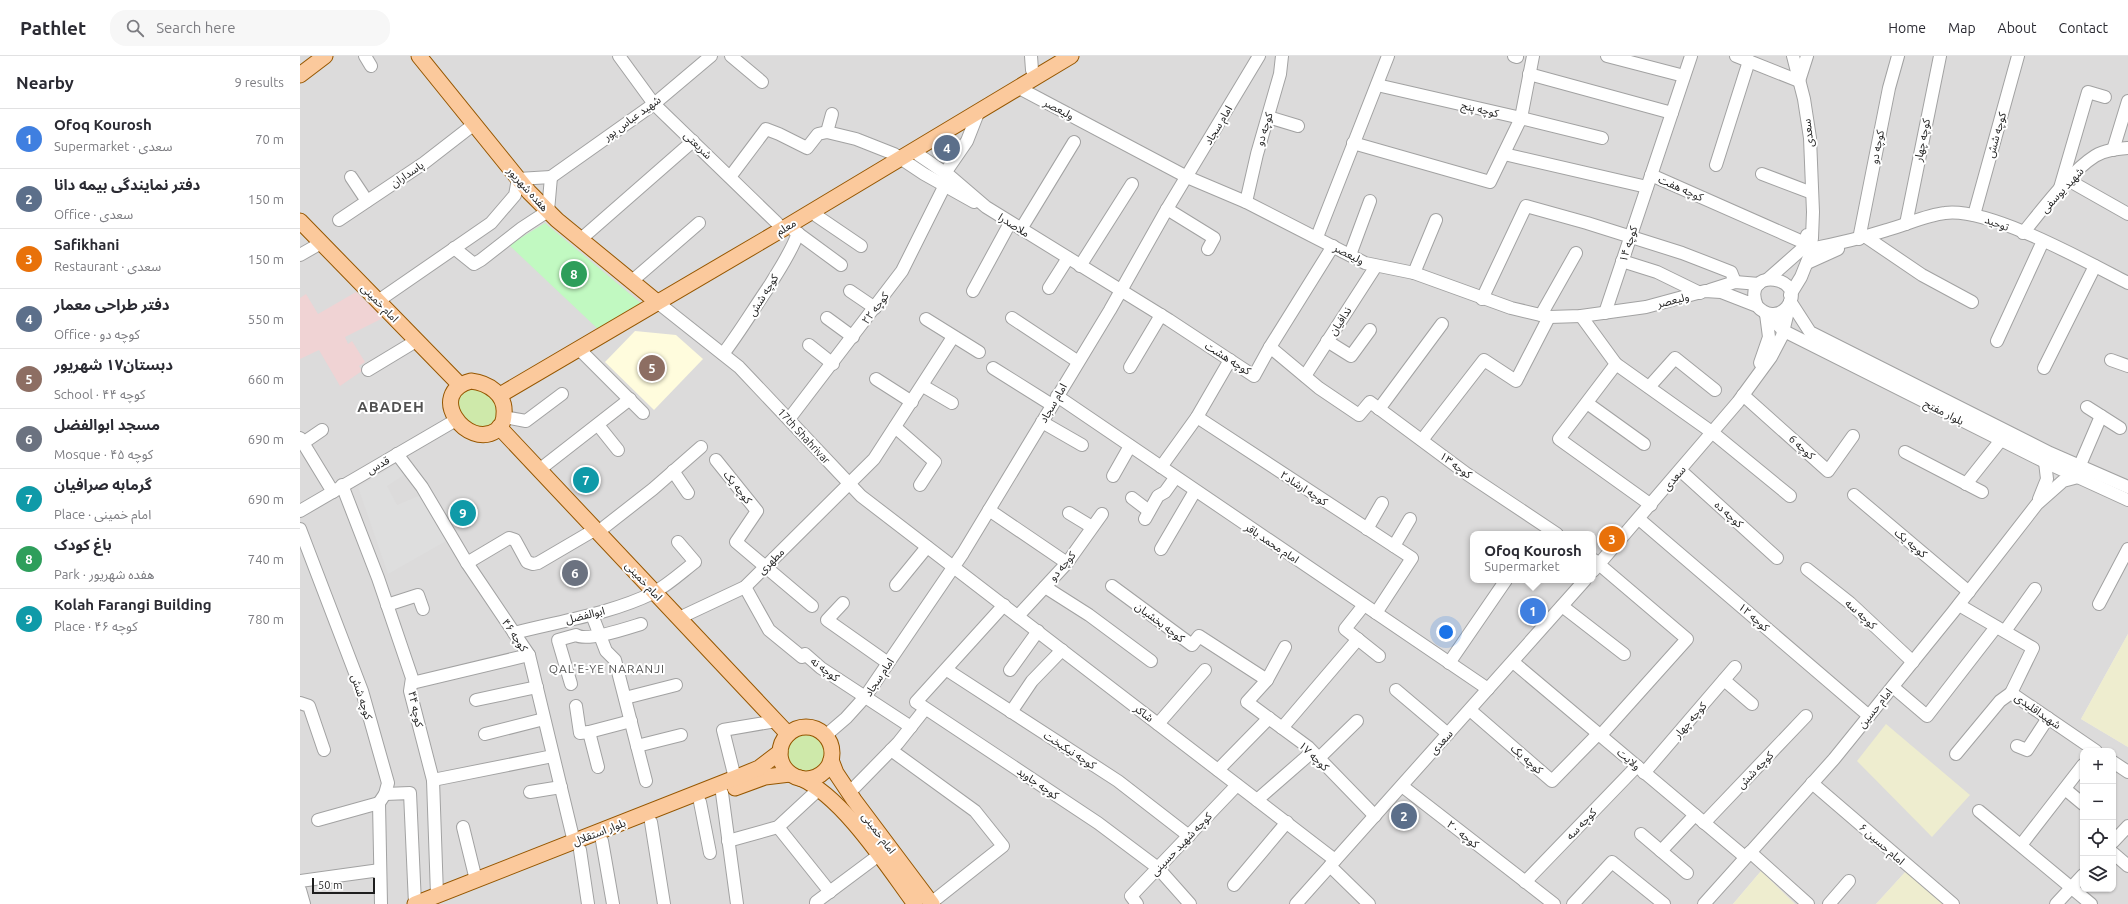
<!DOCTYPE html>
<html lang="en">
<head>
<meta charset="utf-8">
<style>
  :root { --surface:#fff; --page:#f7f7f7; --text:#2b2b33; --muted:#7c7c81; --line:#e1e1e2; --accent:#ca0114 }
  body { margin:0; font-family:Ubuntu,"Noto Sans Arabic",sans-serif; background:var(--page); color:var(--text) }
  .controls { position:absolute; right:12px; bottom:12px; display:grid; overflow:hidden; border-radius:8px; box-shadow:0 1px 3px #0004 }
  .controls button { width:36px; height:36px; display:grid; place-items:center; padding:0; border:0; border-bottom:1px solid var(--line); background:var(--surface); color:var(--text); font:20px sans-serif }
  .scale { position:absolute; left:12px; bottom:10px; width:63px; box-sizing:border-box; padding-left:4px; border:2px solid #1e1e1e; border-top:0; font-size:11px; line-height:14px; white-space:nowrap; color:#1e1e1e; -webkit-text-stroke:3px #fff; paint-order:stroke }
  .you { position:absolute; left:1146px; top:576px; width:14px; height:14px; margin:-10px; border:3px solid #fff; border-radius:50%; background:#1a73e8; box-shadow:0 0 0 6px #1a73e833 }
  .badge { display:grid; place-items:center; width:26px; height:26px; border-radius:50%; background:var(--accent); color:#fff; font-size:13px; font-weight:700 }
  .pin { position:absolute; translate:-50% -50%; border:2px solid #fff; box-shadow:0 1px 4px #0006 }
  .popup { position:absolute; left:1170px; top:475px; width:126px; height:52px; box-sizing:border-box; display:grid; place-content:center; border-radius:8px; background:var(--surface); filter:drop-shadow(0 1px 3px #0005); font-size:13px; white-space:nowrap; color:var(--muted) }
  .popup b { font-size:15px; color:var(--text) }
  .popup::after { content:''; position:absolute; left:50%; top:100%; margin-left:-8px; border:8px solid transparent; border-top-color:var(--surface) }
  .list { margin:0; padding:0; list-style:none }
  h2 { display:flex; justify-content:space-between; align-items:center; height:52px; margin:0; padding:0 16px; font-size:17px }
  h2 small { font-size:13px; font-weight:400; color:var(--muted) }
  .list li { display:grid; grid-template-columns:26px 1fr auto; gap:12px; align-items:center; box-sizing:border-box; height:60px; padding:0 16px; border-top:1px solid var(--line) }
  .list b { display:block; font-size:15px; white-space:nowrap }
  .list p { margin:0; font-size:13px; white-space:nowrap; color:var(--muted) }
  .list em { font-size:13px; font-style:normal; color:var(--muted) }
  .icon { flex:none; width:22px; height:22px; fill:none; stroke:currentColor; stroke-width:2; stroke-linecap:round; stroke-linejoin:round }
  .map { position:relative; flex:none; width:1828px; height:848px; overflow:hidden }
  header { display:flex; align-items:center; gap:24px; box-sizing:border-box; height:56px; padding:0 20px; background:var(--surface); border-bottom:1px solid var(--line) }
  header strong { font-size:19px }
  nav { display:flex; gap:22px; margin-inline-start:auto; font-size:14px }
  .search { width:280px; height:36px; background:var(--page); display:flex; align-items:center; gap:10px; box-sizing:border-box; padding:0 14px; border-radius:16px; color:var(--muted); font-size:15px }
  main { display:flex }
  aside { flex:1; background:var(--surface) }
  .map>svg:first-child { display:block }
  .residential { fill:#dcdbdb; fill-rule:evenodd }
  .commercial { fill:#f0d3d4 }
  .education { fill:#fffcdd }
  .farmland { fill:#eeedcf }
  .grass { fill:#cee9aa }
  .park { fill:#c1f9c1 }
  .parking { fill:#dedede }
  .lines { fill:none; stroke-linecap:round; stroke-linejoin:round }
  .minor-casing { stroke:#a2a2a2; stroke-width:14 }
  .major-casing { stroke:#965701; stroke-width:17 }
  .minor { stroke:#fff; stroke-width:12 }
  .major { stroke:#fbc99c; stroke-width:15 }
  .labels { text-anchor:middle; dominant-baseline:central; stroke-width:4; stroke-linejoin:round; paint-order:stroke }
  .street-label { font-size:11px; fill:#1e1e1e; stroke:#fff }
  .neighbourhood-label { font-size:12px; letter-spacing:1px; fill:#515151; stroke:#fff }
  .district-label { font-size:15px; font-weight:bold; letter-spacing:1px; fill:#515151; stroke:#fff }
</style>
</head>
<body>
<header>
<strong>Pathlet</strong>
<div class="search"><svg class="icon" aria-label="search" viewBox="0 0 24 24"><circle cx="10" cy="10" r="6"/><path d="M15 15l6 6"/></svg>Search here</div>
<nav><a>Home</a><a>Map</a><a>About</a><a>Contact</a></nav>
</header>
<main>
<aside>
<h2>Nearby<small>9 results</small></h2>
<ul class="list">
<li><span class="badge" style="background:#3f7fe0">1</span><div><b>Ofoq Kourosh</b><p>Supermarket · سعدی</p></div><em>70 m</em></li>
<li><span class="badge" style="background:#5c6f8a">2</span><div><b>دفتر نمایندگی بیمه دانا</b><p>Office · سعدی</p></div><em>150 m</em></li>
<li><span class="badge" style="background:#e8710a">3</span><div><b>Safikhani</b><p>Restaurant · سعدی</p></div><em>150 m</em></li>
<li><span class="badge" style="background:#5c6f8a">4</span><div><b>دفتر طراحی معمار</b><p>Office · کوچه دو</p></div><em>550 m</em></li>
<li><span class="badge" style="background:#8d6e63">5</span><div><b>دبستان۱۷ شهریور</b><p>School · کوچه ۴۴</p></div><em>660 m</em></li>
<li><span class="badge" style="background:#6b7280">6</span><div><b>مسجد ابوالفضل</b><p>Mosque · کوچه ۴۵</p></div><em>690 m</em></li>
<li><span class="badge" style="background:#0f9aa8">7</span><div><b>گرمابه صرافیان</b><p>Place · امام خمینی</p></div><em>690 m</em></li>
<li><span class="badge" style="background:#2e9e5b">8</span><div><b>باغ کودک</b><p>Park · هفده شهریور</p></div><em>740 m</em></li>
<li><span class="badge" style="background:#0f9aa8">9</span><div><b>Kolah Farangi Building</b><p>Place · کوچه ۴۶</p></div><em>780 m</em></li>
</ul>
</aside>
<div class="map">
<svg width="1828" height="848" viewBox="0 0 1828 848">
  <rect width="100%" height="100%" fill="#efeae4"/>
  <path class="residential" d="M0 0H1828V578L1781 663 1828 691V848H1648L1607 814 1576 848H1495L1461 815 1433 848H0ZM1173 478H1293V524H1173ZM1783 695H1813V833H1783Z"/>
  <path class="commercial" d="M56 236 83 262 45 281 48 288 52 285 65 306 59 310 62 315 40 330 19 294 0 303V242L6 238 18 258Z"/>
  <path class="education" d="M335 275 376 279 403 303 354 354 305 306Z"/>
  <g class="farmland">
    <path d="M1828 578V691L1781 663Z"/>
    <path d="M1586 668 1670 739 1632 781 1557 705Z"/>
    <path d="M1607 814 1648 848H1576Z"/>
    <path d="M1461 815 1495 848H1433Z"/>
  </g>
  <g class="grass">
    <path d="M173 332C191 338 196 342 197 361L189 370C164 376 143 341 173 332Z"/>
    <circle cx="505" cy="697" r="20"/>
  </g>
  <path class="park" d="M245 167 342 248 300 275 209 189Z"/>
  <path class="parking" d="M99 407 107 417 87 430 97 449 121 439 146 485 88 518 58 431Z"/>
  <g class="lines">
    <defs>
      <g id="minor">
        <path d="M65 0 71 10"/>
        <path d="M319 0 354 48 477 167 481 174"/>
        <path d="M431 0 462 26"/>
        <path d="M731 0 732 14 735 22"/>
        <path d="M1214 0 1217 1"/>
        <path d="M1307 0 1384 20"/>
        <path d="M1436 0 1499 25 1507 0"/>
        <path d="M1229 18 1372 57"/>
        <path d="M1077 29 1221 62 1233 0"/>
        <path d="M719 32 887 121 946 146 1065 207 1114 217 1211 252 1249 261 1281 260 1346 251 1405 235 1421 236 1457 250C1465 259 1478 262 1487 251 1510 221 1440 209 1457 250"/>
        <path d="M968 61 998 70"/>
        <path d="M527 76 532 58"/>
        <path d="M1053 87 1190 126 1221 62 1302 82"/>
        <path d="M1813 94 1828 45"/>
        <path d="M613 95 651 121 686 151 869 264 954 320 970 291 1019 332 1059 359 1070 346 1167 418 1257 478"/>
        <path d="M1204 98 1347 131"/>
        <path d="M1416 109 1449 5"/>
        <path d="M645 117 667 85 678 57"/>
        <path d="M1462 118 1512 137"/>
        <path d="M1351 119 1505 187"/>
        <path d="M51 121 67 145"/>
        <path d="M251 121 354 48 411 0"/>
        <path d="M430 121 466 73 479 78 507 92 518 78 527 76 556 83 594 98 624 118 674 146"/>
        <path d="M1768 124 1828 158"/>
        <path d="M1760 132 1788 36 1805 41"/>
        <path d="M946 146 957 98 980 18 982 0"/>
        <path d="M867 153 914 182 908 193"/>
        <path d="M511 156 561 190"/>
        <path d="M1674 159 1718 0"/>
        <path d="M39 164 124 107 173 69"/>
        <path d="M1606 168 1640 0"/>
        <path d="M492 173 541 209"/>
        <path d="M721 173 774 86"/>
        <path d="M1723 177C1742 154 1771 115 1795 100 1805 94 1817 93 1828 92"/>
        <path d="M1017 181 1088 0"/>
        <path d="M1566 181 1622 219 1672 246"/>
        <path d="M281 183 393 85"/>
        <path d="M1559 183 1589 32 1598 0"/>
        <path d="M154 192 174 208 181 204 222 172 248 155 251 121"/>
        <path d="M1510 193C1536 188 1562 182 1587 174 1606 169 1626 159 1645 157 1689 151 1787 206 1828 227"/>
        <path d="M0 199 21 187"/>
        <path d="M1050 199 1070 145"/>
        <path d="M1322 205 1357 216 1400 237"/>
        <path d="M1507 207 1538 193"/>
        <path d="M780 210 832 128"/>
        <path d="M1114 217 1136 164"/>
        <path d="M1468 223 1502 193 1507 179"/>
        <path d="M332 225 399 167"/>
        <path d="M749 232 768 202"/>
        <path d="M1410 234 1435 226 1459 228"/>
        <path d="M550 235 575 252"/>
        <path d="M673 235 710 167"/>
        <path d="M1490 239 1501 221 1509 201 1512 182 1513 156 1510 82 1504 43 1493 0"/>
        <path d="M1182 243 1226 150 1287 167 1382 197 1431 216 1435 226"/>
        <path d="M78 245 191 167 215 139 218 123 251 121"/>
        <path d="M1490 245 1510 276 1750 397 1828 431"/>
        <path d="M357 246 439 311 561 440 1035 804"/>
        <path d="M1305 257 1391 0"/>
        <path d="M1466 258 1484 275 1745 406 1828 444"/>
        <path d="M1241 259 1276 197"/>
        <path d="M1281 260 1316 308 1259 383 1351 449"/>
        <path d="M527 262 553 281"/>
        <path d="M712 262 777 305"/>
        <path d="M626 263 679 296"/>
        <path d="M1027 285 1051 300 1070 274"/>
        <path d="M1697 285 1743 185"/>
        <path d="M509 289 533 308"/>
        <path d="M970 291 1033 190"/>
        <path d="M278 292 343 357"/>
        <path d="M423 298C440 276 454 252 470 229 480 212 492 195 498 177"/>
        <path d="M1811 304 1828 310"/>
        <path d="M1460 307 1469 281 1466 258"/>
        <path d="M1316 308 1413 377 1490 440"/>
        <path d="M830 311 861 259"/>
        <path d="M693 312 752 349"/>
        <path d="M1744 312 1795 210"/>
        <path d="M68 314 116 285"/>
        <path d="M1005 320 1076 210"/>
        <path d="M576 323 612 346"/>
        <path d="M623 330 652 347"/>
        <path d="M1349 331 1375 302 1415 334"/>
        <path d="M1443 339 1528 415 1553 380"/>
        <path d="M757 340 1188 633"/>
        <path d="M1287 347 1344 388"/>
        <path d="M1787 351 1820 372"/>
        <path d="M1079 353 1142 268"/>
        <path d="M204 361 226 365 262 338"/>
        <path d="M897 361 1112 502 1076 557"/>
        <path d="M489 363 602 215 644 131"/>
        <path d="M742 366 782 389"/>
        <path d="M298 369 318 394"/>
        <path d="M595 371 635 406 620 429"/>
        <path d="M0 382 33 436"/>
        <path d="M1122 384 1184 304 1216 325 1249 261"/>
        <path d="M3 387 22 374"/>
        <path d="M1605 396 1682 436"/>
        <path d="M97 398 122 431 167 507 229 599 274 786"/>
        <path d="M416 404 457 455 436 486 512 550"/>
        <path d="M1780 409 1801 360"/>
        <path d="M861 411 897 361 930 304"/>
        <path d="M239 414 330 343"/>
        <path d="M373 415 388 437"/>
        <path d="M1381 415 1477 502"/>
        <path d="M813 420 830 390"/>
        <path d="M1666 428 1701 384"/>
        <path d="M42 429 78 522 112 622 110 635 133 724 137 839"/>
        <path d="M1554 439 1669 536"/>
        <path d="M832 442 849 455"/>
        <path d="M1739 443 1747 423 1745 406"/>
        <path d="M689 454 767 507"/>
        <path d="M0 455 156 364"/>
        <path d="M769 457 792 471"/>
        <path d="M845 463 858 440 865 436 875 422"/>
        <path d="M1339 463 1569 660"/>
        <path d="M0 473 62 635 88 727 85 738 79 747 81 848"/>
        <path d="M1067 473 1082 447"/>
        <path d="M298 476 353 433 401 391"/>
        <path d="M1094 490 1110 463"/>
        <path d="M861 493 895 435"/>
        <path d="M1294 504 1387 583 1300 680"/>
        <path d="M167 507 209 482 215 484 227 506 233 508 238 507 296 473"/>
        <path d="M1507 513 1550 547 1613 606"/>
        <path d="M1293 515 1438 346 1471 301 1482 280 1490 247"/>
        <path d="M596 529 627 491"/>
        <path d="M812 530 892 589 899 580 967 624"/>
        <path d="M445 531 469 574 502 601 505 598 521 612 611 671"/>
        <path d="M745 531 789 559 851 605"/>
        <path d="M543 547 527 564 588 607"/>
        <path d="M1799 548 1828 493"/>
        <path d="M87 549 118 539 123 553"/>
        <path d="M704 549 616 646 798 767 858 812 890 848"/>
        <path d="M1064 549 1045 573 1079 600"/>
        <path d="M1659 549 1733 592 1711 637 1796 695"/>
        <path d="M1262 550 1324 598"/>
        <path d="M292 559 306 595 315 604 346 725"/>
        <path d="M718 560 767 507 802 458"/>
        <path d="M379 562 445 531 574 403 653 281"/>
        <path d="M1705 575 1735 533"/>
        <path d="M214 577C260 565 310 558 353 537 368 529 382 516 395 506L378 486"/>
        <path d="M985 591 967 624 947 646 1008 691 1075 760"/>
        <path d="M1213 606 1445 801"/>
        <path d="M1149 607 1206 524"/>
        <path d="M647 614 818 725 889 780"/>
        <path d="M710 614 738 575"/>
        <path d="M1424 624 1452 648"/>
        <path d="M112 627 229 599"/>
        <path d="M271 628 258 584 276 579C287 586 328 572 341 568"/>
        <path d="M1593 631 1627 660 1696 571"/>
        <path d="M1096 634 1148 678"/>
        <path d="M325 642 376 629"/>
        <path d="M176 644 237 631"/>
        <path d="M0 647 9 650 24 694"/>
        <path d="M276 650 280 677 289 676"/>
        <path d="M1170 654 1252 725 1298 678"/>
        <path d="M711 656 732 625 762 594"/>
        <path d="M858 668 905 614"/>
        <path d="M982 672 1058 583"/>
        <path d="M185 678 244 663"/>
        <path d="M525 680 546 662 565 641 663 497 810 254 867 153 959 0"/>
        <path d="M337 690 381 679"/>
        <path d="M1717 690 1727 694 1748 662"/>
        <path d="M591 694 675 755 703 790 631 847"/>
        <path d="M1656 698 1700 645 1711 637"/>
        <path d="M1018 703 1057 665"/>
        <path d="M1813 706 1828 716"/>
        <path d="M298 711 289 676 331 665"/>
        <path d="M918 714 969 662"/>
        <path d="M1344 717 1435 611"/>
        <path d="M435 722 423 674 476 665"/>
        <path d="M133 724 253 700"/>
        <path d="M1512 727 1653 848"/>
        <path d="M1102 730 1254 848"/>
        <path d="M1765 733 1783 748"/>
        <path d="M230 736 261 731"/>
        <path d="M422 737 437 848"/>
        <path d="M549 737 598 687 625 653"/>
        <path d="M85 738 110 737 115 848"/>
        <path d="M957 744 1012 696"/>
        <path d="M400 746 410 797"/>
        <path d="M1679 755 1791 848"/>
        <path d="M18 764 79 747"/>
        <path d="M351 766 364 848"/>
        <path d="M1404 767 1506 660"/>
        <path d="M163 771 176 824"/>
        <path d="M478 771 530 836"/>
        <path d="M1341 778 1387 817"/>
        <path d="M302 785 313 848"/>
        <path d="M428 785 478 771 519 733"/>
        <path d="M1813 786 1828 770"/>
        <path d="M1721 789 1783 709"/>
        <path d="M280 794 288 848"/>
        <path d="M1361 795 1395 759"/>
        <path d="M1450 796 1508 848"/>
        <path d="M1813 797 1828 810"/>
        <path d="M1030 810 1069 848"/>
        <path d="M0 825 80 814"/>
        <path d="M1225 826 1337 710"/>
        <path d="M934 829 987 766"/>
        <path d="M0 834 4 848"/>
        <path d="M516 848V846L579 799"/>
        <path d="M837 848 831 840 937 729"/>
        <path d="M996 848 1285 524"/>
        <path d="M1273 848 1312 806 1364 848"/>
        <path d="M1404 848 1534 703 1653 556 1737 448 1763 425 1778 421"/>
        <path d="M1529 848 1549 825"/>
        <path d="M1756 848 1783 819"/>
      </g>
      <g id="major">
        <path d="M119 0 229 136 257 164 357 246"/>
        <path d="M0 19 25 0"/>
        <path d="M0 165 160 329"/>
        <path d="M171 325C188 327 206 338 204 358 204 364 202 370 197 374 167 395 125 337 171 325Z"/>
        <path d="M200 339 481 174 771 0"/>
        <path d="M199 371 488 678"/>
        <circle cx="506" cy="697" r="26"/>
        <path d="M531 704 536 717 554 744 632 848"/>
        <path d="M500 722C543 741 587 810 615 848"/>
        <path d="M435 732 465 721 490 718"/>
        <path d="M115 848 430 724 459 712 480 696"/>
      </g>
    </defs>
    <use href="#minor" class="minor-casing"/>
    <use href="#major" class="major-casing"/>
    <use href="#minor" class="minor"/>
    <use href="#major" class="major"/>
  </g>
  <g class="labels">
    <g class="street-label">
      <text transform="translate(759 53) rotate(28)">ولیعصر</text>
      <text transform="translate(1180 53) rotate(13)">کوچه پنج</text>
      <text transform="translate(332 62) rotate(-36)">شهید عباس پور</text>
      <text transform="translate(918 69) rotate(-59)">امام سجاد</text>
      <text transform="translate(964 73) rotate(-73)">کوچه دو</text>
      <text transform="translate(1508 77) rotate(-97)">سعدی</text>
      <text transform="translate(1696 79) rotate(-74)">کوچه شش</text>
      <text transform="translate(1622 84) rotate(-79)">کوچه چهار</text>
      <text transform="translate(398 89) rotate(44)">شریعتی</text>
      <text transform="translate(1577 91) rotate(-79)">کوچه دو</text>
      <text transform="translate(107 118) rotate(-34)">پاسداران</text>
      <text transform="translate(1381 132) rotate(24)">کوچه هفت</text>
      <text transform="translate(228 133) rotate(48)">هفده شهریور</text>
      <text transform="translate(1762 134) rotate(-47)">شهید یوسفی</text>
      <text transform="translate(1697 167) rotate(20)">توحید</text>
      <text transform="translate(714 169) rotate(32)">ملاصدرا</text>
      <text transform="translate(486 171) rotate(-31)">معلم</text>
      <text transform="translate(1328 188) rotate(-72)">کوچه ۱۴</text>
      <text transform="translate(1049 198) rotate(27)">ولیعصر</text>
      <text transform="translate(463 239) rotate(-58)">کوچه شش</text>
      <text transform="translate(1373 244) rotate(-14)">ولیعصر</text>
      <text transform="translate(80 247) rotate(46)">امام خمینی</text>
      <text transform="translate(575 252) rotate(-53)">کوچه ۲۲</text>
      <text transform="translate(1040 265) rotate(-57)">ندافیان</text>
      <text transform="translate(928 302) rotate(32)">کوچه هشت</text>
      <text transform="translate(753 347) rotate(-60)">امام سجاد</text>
      <text transform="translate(1644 356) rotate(27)">بلوار مفتح</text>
      <text transform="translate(504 380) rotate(47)">17th Shahrivar</text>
      <text transform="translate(1502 391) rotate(42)">کوچه 6</text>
      <text transform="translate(78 409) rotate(-30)">قدس</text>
      <text transform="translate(1156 409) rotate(36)">کوچه ۱۳</text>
      <text transform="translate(1374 422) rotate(-49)">سعدی</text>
      <text transform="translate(438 431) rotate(52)">کوچه یک</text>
      <text transform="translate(1004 432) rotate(33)">کوچه ارشاد۲</text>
      <text transform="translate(1429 458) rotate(42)">کوچه ده</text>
      <text transform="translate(972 487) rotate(34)">امام محمد باقر</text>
      <text transform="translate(1611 487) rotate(40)">کوچه یک</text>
      <text transform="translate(471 505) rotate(-44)">مطهری</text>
      <text transform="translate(762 510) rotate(-50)">کوچه دو</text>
      <text transform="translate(344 525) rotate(47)">امام خمینی</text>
      <text transform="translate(1561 558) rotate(42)">کوچه سه</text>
      <text transform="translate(285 559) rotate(-14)">ابوالفضل</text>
      <text transform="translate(1454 561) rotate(41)">کوچه ۱۲</text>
      <text transform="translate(860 566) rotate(37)">کوچه بخشیان</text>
      <text transform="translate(215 579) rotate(56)">کوچه ۴۶</text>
      <text transform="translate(525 613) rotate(37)">کوچه نه</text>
      <text transform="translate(579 621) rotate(-56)">امام سجاد</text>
      <text transform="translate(62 641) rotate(72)">کوچه شش</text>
      <text transform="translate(1575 652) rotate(-51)">امام حسین</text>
      <text transform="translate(116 653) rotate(78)">کوچه ۴۴</text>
      <text transform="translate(1738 655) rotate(35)">شهیداقلیدی</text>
      <text transform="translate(844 657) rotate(38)">شاکر</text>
      <text transform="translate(1390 664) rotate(-49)">کوچه چهار</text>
      <text transform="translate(1141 686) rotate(-48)">سعدی</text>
      <text transform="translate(770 694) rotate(33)">کوچه نیکبخت</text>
      <text transform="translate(1014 700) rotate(44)">کوچه ۱۷</text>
      <text transform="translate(1227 703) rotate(41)">کوچه یک</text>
      <text transform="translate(1329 703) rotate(40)">ولایت</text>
      <text transform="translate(1455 714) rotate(-46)">کوچه شش</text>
      <text transform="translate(738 727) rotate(34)">کوچه جاوید</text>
      <text transform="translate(1281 768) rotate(-46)">کوچه سه</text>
      <text transform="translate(299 776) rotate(-21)">بلوار استقلال</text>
      <text transform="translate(579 777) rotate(53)">امام خمینی</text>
      <text transform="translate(1163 778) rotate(38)">کوچه ۲۰</text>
      <text transform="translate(881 788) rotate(-46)">کوچه شهید حسینی</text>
      <text transform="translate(1582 788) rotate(41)">امام حسین ۶</text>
    </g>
    <g class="neighbourhood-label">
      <text x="307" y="612">QAL'E-YE NARANJI</text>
    </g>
    <g class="district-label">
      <text x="91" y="350">ABADEH</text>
    </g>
  </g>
</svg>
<div class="controls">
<button>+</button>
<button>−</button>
<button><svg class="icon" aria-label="locate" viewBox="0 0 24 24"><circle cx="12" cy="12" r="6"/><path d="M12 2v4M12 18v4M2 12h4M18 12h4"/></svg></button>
<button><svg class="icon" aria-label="layers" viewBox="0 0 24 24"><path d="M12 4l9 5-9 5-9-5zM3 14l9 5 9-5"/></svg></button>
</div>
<div class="scale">50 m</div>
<div class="you"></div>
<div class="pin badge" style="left:1233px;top:555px;background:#3f7fe0">1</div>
<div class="popup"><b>Ofoq Kourosh</b>Supermarket</div>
<div class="pin badge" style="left:1104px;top:760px;background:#5c6f8a">2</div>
<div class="pin badge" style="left:1312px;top:483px;background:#e8710a">3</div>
<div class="pin badge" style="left:647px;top:92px;background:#5c6f8a">4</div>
<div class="pin badge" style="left:352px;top:312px;background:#8d6e63">5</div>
<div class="pin badge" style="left:275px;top:517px;background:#6b7280">6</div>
<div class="pin badge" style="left:286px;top:424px;background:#0f9aa8">7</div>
<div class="pin badge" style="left:274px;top:218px;background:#2e9e5b">8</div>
<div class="pin badge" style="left:163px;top:457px;background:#0f9aa8">9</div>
</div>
</main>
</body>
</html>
